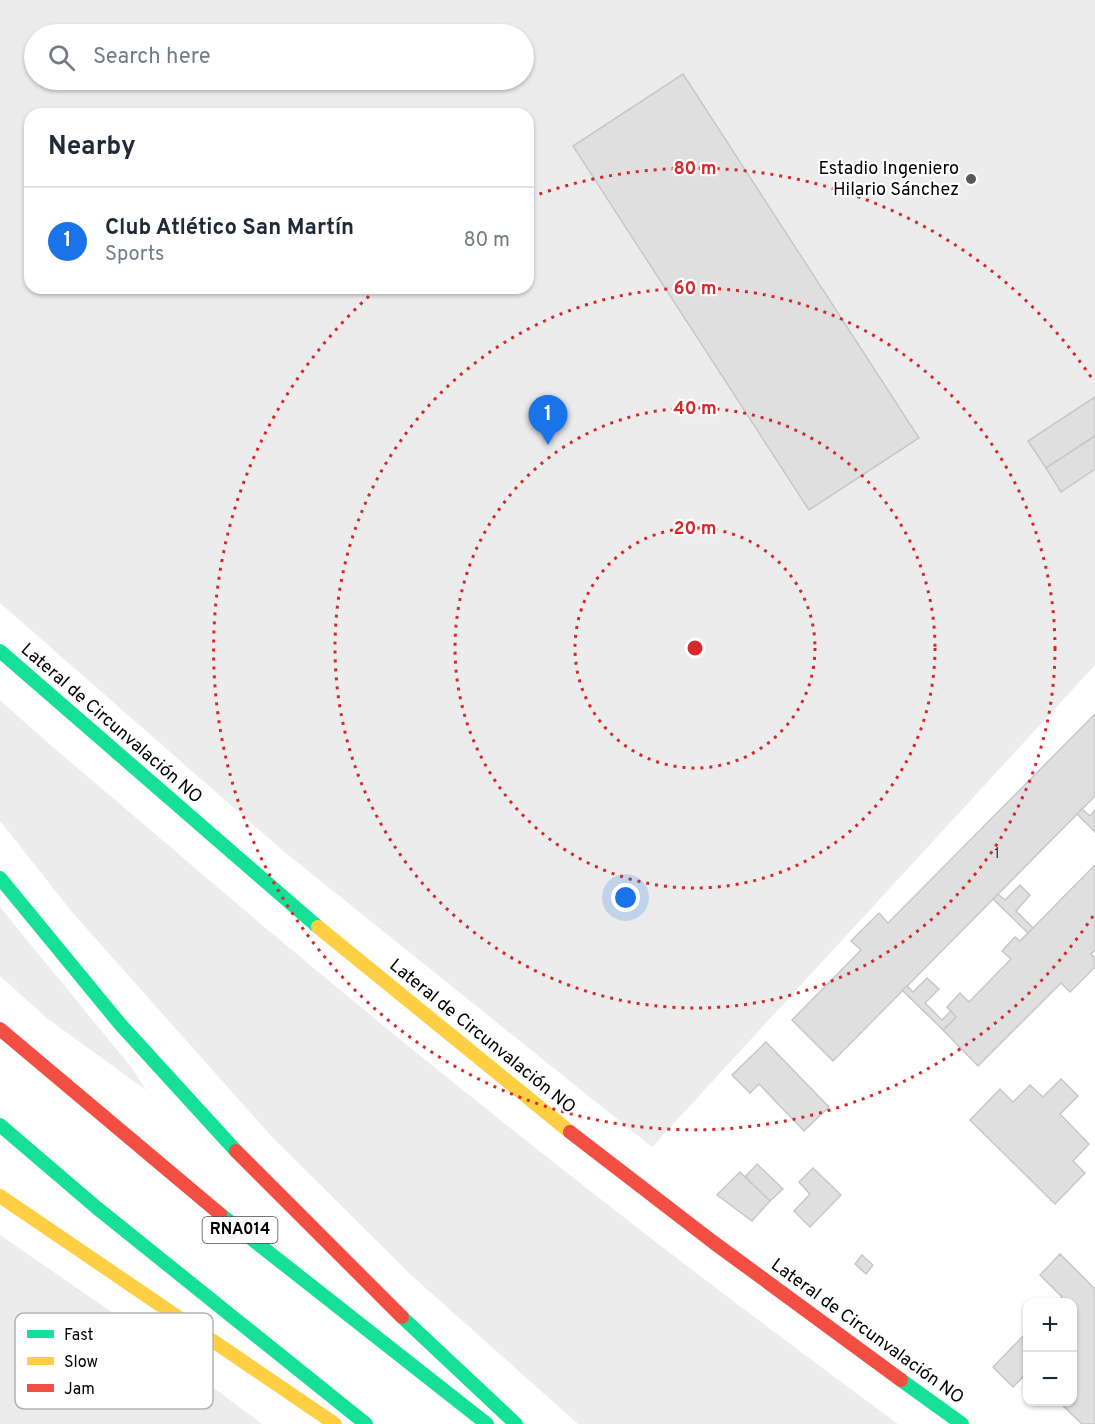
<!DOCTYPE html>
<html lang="en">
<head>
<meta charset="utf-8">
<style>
  :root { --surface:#fff; --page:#f2f2f3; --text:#1f2937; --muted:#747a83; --line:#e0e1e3; --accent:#1a73e8 }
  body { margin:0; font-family:Overpass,sans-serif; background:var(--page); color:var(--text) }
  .controls { position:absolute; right:18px; bottom:18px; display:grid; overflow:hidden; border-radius:12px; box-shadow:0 2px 4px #0004 }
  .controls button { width:54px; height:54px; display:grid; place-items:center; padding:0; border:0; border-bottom:2px solid var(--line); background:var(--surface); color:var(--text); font:30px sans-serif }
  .you { position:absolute; left:626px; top:898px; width:21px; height:21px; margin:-15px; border:4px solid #fff; border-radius:50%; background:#1a73e8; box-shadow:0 0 0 9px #1a73e833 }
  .badge { display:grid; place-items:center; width:39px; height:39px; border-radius:50%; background:var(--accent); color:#fff; font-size:20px; font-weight:700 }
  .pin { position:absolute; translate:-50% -50px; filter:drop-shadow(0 2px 3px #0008) }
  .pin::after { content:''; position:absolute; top:32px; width:21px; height:18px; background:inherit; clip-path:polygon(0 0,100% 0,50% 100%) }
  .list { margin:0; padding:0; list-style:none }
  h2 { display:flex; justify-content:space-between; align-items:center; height:78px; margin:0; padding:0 24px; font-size:26px }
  h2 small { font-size:20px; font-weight:400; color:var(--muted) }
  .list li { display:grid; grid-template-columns:39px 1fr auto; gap:18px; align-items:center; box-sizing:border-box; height:108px; padding:0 24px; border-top:2px solid var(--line) }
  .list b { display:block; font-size:22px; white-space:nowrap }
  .list p { margin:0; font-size:20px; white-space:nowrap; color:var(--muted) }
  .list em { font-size:20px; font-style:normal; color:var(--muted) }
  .icon { flex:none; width:33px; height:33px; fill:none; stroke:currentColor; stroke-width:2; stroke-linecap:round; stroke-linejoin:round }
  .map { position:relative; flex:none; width:1095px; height:1424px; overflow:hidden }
  .search { position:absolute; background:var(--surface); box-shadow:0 2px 4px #0004; left:24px; top:24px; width:510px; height:66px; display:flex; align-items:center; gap:15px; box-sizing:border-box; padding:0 21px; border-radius:33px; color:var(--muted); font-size:22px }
  .panel { position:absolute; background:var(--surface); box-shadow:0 2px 4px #0004; left:24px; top:108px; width:510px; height:186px; border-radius:18px }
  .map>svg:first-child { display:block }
  .green { fill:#ececec; fill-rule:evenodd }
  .building { fill:#dfdfdf; stroke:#c7c7c7; stroke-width:1.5 }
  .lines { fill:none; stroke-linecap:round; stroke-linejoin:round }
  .fast { stroke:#16e098; stroke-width:14 }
  .slow { stroke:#ffcf43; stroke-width:14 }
  .jam { stroke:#f24e42; stroke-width:14 }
  .ring { fill:none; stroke:#d62828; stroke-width:3; stroke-dasharray:3 6 }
  .poi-dot { fill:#595959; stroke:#fff; stroke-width:2 }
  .labels { text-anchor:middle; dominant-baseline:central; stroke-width:4.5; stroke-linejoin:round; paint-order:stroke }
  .number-label { font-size:15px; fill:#383838 }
  .shield { fill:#fff; stroke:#4c4c4c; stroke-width:1.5 }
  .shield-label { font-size:16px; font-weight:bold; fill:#000 }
  .poi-label { font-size:18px; fill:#000; stroke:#fff; text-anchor:end }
  .street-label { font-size:18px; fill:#000; stroke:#fff }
  .key { fill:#fff; stroke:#b2b2b2; stroke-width:1.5 }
  .key-label { font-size:16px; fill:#000 }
  .centre { fill:#d62828; stroke:#fff; stroke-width:3 }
  .ring-label { font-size:18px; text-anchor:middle; font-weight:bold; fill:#d62828; stroke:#fff; stroke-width:4.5; stroke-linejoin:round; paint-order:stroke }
</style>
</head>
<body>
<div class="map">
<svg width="1095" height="1424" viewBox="0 0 1095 1424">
  <rect width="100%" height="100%" fill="#fff"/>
  <g class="green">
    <path d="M0 0H1095V665L652 1147 282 850 0 603ZM34 34H524V80H34ZM30 114H528V288H30Z"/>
    <path d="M0 700C57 752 117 801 175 851 409 1052 650 1242 898 1424H578L411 1275 271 1136 72 912 0 821Z"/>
    <path d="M0 907 131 1067 146 1090 48 1019 0 976Z"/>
    <path d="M0 1235 116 1315 262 1424H0Z"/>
  </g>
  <g class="building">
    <path d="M683 74 919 438 809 510 573 146Z"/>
    <path d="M1095 397V436L1046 468 1028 441Z"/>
    <path d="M1095 436V469L1061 492 1046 468Z"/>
    <path d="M1095 714V796L833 1061 792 1020 861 950 851 941 879 913 888 923Z"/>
    <path d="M1082 809 1090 816 1095 810V832L1077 814Z"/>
    <path d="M1095 865V950L1091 954 1095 959V967L1070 992 1061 983 978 1066 943 1030 956 1017 947 1007 960 993 969 1002 1011 959 1002 951 1015 937 1020 941Z"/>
    <path d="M1020 885 1030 895 1016 911 1033 928 1028 933 993 899 998 894 1005 900Z"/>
    <path d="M927 978 939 989 925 1003 942 1020 951 1011 956 1017 943 1030 902 990 907 986 913 992Z"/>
    <path d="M766 1042 829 1107 804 1131 759 1084 750 1093 732 1075Z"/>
    <path d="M1061 1079 1078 1096 1060 1114 1089 1144 1073 1161 1085 1173 1055 1204 970 1120 1000 1089 1013 1102 1030 1085 1043 1097Z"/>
    <path d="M757 1164 783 1189 770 1201 745 1177Z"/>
    <path d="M813 1168 841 1195 810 1227 794 1211 810 1194 799 1182Z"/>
    <path d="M740 1172 770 1201 752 1221 717 1195Z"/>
    <path d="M1060 1254 1095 1289V1424H1082L1059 1402H1072V1302H1056L1062 1297 1040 1275Z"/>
    <path d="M862 1255 873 1265 866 1274 855 1264Z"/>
    <path d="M1028 1331V1372L1013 1387 993 1367Z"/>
  </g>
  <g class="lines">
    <g class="fast">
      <path d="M0 651 318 927"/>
      <path d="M0 878 120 1024 236 1151"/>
      <path d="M0 1125 97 1208 366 1424"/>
      <path d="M220 1214 487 1424"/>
      <path d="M402 1317 516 1424"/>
      <path d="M901 1380 962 1424"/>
    </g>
    <g class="slow">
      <path d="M318 927 570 1132"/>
      <path d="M0 1196 335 1424"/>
    </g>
    <g class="jam">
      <path d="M0 1029 220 1214"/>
      <path d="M570 1132 713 1242 901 1380"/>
      <path d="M236 1151 402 1317"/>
    </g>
  </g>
  <g class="ring">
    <circle cx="695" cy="648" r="120"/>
    <circle cx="695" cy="648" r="240"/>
    <circle cx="695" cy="648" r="360"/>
    <path d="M1093 916A480 480 0 1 1 377 289M531 197A480 480 0 0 1 1093 380"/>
  </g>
  <circle class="poi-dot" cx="971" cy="179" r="6"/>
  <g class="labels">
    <g class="number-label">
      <text x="997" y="854">1</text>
    </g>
    <rect class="shield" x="202.5" y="1217" width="75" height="26" rx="4.5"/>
    <g class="shield-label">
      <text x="240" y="1230">RNA014</text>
    </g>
    <g class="poi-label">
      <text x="959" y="169">Estadio Ingeniero<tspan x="959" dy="21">Hilario Sánchez</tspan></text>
    </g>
    <g class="street-label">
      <text transform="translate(111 724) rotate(41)">Lateral de Circunvalación NO</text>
      <text transform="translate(482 1037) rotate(39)">Lateral de Circunvalación NO</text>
      <text transform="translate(867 1332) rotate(36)">Lateral de Circunvalación NO</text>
    </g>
  </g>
  <rect x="15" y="1313" width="198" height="96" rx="9" class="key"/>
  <rect x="27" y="1330" width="27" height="8" fill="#16e098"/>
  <rect x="27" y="1357" width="27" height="8" fill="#ffcf43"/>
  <rect x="27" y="1384" width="27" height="8" fill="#f24e42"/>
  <g class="key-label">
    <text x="64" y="1340">Fast</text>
    <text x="64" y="1367">Slow</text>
    <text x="64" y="1394">Jam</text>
  </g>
  <circle cx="695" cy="648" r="9" class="centre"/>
  <g class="ring-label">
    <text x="695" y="174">80 m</text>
    <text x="695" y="294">60 m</text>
    <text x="695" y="414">40 m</text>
    <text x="695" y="534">20 m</text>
  </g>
</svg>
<div class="controls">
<button>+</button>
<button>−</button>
</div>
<div class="you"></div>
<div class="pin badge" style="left:548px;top:445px">1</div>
<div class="search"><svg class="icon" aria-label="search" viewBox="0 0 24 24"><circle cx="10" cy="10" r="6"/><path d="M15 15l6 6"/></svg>Search here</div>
<section class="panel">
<h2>Nearby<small></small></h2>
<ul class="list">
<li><span class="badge">1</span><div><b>Club Atlético San Martín</b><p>Sports</p></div><em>80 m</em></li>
</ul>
</section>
</div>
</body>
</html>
